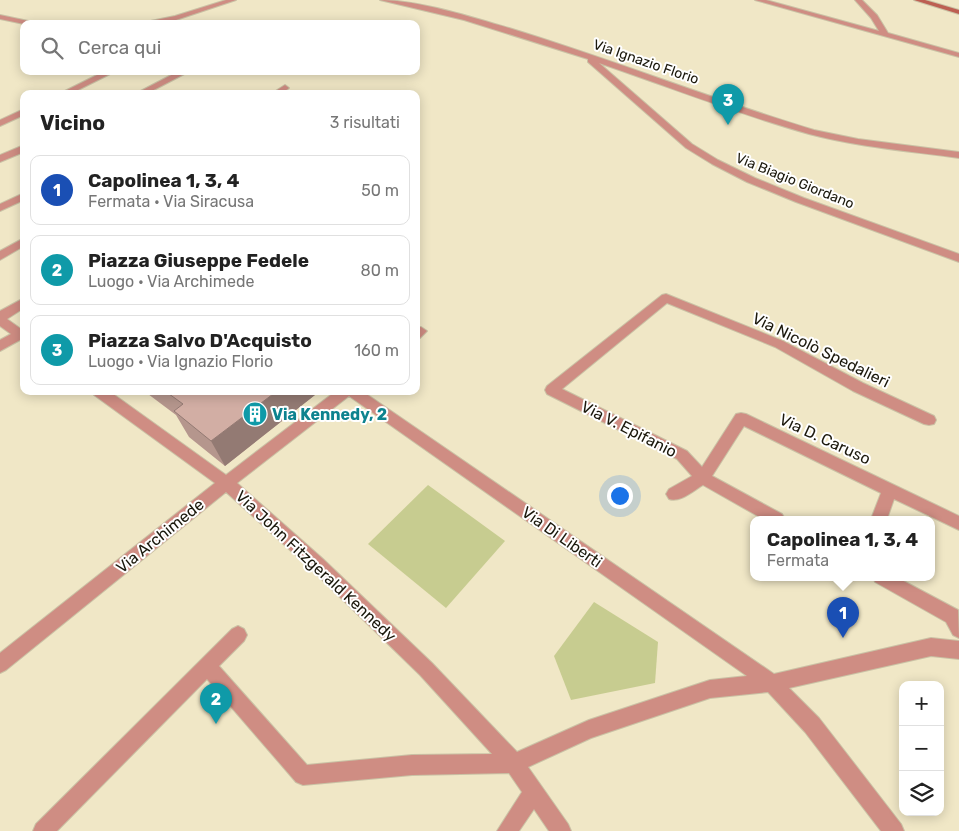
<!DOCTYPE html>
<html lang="it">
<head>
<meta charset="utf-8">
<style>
  :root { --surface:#fff; --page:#f6f6f6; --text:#222; --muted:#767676; --line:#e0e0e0; --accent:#5254cb }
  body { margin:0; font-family:Rubik,sans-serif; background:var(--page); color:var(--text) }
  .controls { position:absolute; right:15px; bottom:15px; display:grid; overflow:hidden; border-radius:10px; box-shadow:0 2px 12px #0003 }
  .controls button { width:45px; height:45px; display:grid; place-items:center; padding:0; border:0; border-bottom:1px solid var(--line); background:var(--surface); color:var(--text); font:25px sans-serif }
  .you { position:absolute; left:619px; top:495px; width:18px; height:18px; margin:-12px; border:4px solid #fff; border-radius:50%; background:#1a73e8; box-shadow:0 0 0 8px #1a73e833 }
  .badge { display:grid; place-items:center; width:32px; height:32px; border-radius:50%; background:var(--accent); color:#fff; font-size:16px; font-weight:700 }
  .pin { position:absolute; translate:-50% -41px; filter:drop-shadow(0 1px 2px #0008) }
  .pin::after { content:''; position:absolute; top:26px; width:18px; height:15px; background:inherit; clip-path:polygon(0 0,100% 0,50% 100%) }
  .popup { position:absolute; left:750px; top:516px; width:185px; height:65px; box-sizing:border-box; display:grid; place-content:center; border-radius:10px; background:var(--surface); filter:drop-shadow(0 1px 4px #0005); font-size:16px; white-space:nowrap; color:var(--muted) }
  .popup b { font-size:19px; color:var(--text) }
  .popup::after { content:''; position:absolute; left:50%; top:100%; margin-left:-10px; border:10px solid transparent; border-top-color:var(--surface) }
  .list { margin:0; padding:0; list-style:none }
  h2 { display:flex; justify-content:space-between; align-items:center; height:65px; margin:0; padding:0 20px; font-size:21px }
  h2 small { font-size:16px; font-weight:400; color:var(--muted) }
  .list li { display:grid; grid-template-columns:32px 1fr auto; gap:15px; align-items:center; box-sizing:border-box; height:70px; margin:0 10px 10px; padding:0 10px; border:1px solid var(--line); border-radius:10px }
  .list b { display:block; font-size:19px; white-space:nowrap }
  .list p { margin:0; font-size:16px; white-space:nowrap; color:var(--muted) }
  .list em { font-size:16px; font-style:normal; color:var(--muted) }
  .icon { flex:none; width:28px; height:28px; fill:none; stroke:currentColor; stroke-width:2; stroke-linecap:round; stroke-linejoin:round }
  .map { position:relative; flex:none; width:959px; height:831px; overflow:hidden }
  .search { position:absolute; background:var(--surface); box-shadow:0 2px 12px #0003; left:20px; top:20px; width:400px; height:55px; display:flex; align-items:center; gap:12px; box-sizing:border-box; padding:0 18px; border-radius:10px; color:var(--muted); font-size:19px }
  .panel { position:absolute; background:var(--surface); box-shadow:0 2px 12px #0003; left:20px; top:90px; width:400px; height:305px; border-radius:10px }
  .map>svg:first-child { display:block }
  .green { fill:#c7cc90 }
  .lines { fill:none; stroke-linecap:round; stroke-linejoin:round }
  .minor-casing { stroke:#cac2a5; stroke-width:2 }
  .tertiary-casing { stroke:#cac2a5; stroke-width:2 }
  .secondary-casing { stroke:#cac2a5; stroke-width:2 }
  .minor { fill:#cf8d83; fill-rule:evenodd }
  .tertiary { fill:#cf8d83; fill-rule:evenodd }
  .secondary { fill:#bd5f52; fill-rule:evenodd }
  .wall { fill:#b5968d }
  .shaded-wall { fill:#937a73 }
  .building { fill:#d2aea4; stroke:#937a73 }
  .labels { text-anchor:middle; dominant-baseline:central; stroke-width:4; stroke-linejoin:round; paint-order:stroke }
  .far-street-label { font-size:14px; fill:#1b180c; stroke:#fff }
  .street-label { font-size:16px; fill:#1b180c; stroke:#fff }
  .culture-label { font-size:16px; font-weight:bold; fill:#0d838f; stroke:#fff; text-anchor:start }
</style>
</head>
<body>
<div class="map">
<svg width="959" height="831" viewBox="0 0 959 831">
  <rect width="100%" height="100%" fill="#f0e7c6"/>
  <g class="green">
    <path d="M428 485 505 541 446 608 368 544Z"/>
    <path d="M594 602 658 642 655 683 571 700 554 656Z"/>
  </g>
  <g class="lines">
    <defs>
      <g id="minor">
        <path d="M755 0H766L879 31 871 18 855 0H862L877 15 888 33 959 53V57Z"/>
        <path d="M105 71H116L70 94H59Z"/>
        <path d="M179 71H190L146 94H135Z"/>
        <path d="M285 85 289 88 281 94H271Z"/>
        <path d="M24 109V115L0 126V120Z"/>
        <path d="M24 145V152L0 162V155Z"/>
        <path d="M24 193V200L0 211V204Z"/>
        <path d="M24 238V246L0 260V251Z"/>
        <path d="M666 294 783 341 863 383 934 416 936 420 934 424 929 425 924 424 853 391 775 347 667 303 562 389 687 451 702 467 736 414 741 413 746 414 959 516V530L894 499 887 519H871L881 493 744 426 712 476 782 514 785 519H763L703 485C693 491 680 503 669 499L666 494 669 489 692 476 677 459 547 394 545 390 547 386 662 295Z"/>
        <path d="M24 298V308L7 319 21 329 24 328V341L20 340 0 351V340L11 334 0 326V311Z"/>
        <path d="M421 327 427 331 420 338 416 339V328Z"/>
        <path d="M92 391H109L226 475 336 391H362L774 674 931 638 959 641V659L931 656 789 688 819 718 901 824 904 831H881L805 732 768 692 710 698 591 738 528 767 568 824 571 831H549L534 809 519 831H497L522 792 509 773 412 775 303 785 296 782 207 679 57 831H33L36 824 232 629 238 626 244 629 247 635 244 641 219 666 307 765 412 755 492 754 420 675 311 569 226 492 6 670 0 673V653L215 483 94 395ZM349 396 747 676 710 680 589 720 517 752 432 663 323 559 237 483Z"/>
        <path d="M873 577H896L958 610 959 638 953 635 946 622 875 582Z"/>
      </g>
      <g id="tertiary">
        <path d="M226 0H236L176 20 155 24H136L175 16Z"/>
        <path d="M380 0C418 0 471 17 509 28 611 59 711 99 814 130L858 139 959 152V158C909 151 858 147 809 134 738 114 669 87 599 63L692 144 718 160 755 178 804 198 959 254V262L796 202 747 182 712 164 686 148 588 62V59L464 20Z"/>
        <path d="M0 15 33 22 37 24H24L0 19Z"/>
      </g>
      <path id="secondary" d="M914 0H925L959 10V14Z"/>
    </defs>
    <use href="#minor" class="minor-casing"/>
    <use href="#tertiary" class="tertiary-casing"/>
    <use href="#secondary" class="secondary-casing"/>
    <use href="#minor" class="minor"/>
    <use href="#tertiary" class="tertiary"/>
    <use href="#secondary" class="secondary"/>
  </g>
  <path class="wall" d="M144 391H320L225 466 189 437 176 415Z"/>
  <path class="shaded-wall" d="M277 391H320L225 466 211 441Z"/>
  <path class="building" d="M165 391H277L211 441 174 411 183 404Z"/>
  <defs>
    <symbol id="building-disc" viewBox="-11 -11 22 22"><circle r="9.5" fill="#0f9aa8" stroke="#fff"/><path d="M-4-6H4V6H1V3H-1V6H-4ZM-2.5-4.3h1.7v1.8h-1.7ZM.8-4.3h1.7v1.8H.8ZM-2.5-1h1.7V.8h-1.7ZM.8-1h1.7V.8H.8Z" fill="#fff"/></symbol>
  </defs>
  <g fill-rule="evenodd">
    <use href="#building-disc" x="241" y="400" width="28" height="28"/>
  </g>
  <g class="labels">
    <g class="far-street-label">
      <text transform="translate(646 62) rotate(19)">Via Ignazio Florio</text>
      <text transform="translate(795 181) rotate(22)">Via Biagio Giordano</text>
    </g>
    <g class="street-label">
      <text transform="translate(821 350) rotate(26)">Via Nicolò Spedalieri</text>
      <text transform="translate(629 429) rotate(27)">Via V. Epifanio</text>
      <text transform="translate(825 439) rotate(25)">Via D. Caruso</text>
      <text transform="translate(160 536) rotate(-39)">Via Archimede</text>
      <text transform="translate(562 537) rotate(35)">Via Di Liberti</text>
      <text transform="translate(316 566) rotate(43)">Via John Fitzgerald Kennedy</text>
    </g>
    <g class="culture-label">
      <text x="272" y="414">Via Kennedy, 2</text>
    </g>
  </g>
</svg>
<div class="controls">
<button>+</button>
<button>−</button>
<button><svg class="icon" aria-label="layers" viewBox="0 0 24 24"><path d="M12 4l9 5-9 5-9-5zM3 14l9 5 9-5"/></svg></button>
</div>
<div class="you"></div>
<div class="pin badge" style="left:843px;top:638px;background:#1a4fb4">1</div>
<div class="popup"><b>Capolinea 1, 3, 4</b>Fermata</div>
<div class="pin badge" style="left:216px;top:724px;background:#0f9aa8">2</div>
<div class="pin badge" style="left:728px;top:125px;background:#0f9aa8">3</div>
<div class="search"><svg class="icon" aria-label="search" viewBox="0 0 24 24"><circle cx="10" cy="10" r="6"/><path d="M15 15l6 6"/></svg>Cerca qui</div>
<section class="panel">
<h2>Vicino<small>3 risultati</small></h2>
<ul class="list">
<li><span class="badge" style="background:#1a4fb4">1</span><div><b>Capolinea 1, 3, 4</b><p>Fermata · Via Siracusa</p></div><em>50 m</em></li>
<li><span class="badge" style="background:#0f9aa8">2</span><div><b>Piazza Giuseppe Fedele</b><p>Luogo · Via Archimede</p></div><em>80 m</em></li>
<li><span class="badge" style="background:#0f9aa8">3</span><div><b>Piazza Salvo D'Acquisto</b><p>Luogo · Via Ignazio Florio</p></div><em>160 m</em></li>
</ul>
</section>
</div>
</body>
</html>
